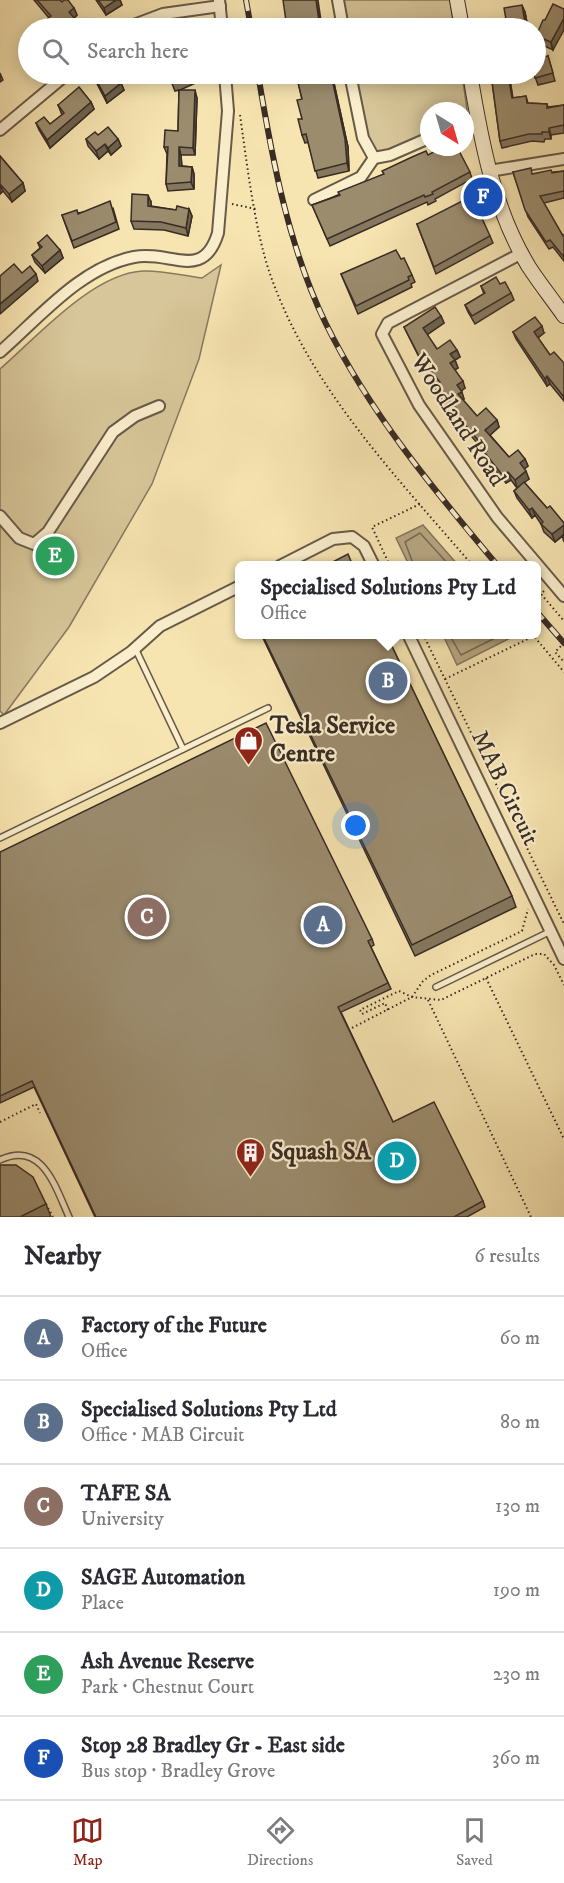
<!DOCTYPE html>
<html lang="en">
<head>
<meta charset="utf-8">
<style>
  :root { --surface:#fff; --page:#f7f7f7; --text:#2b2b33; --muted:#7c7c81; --line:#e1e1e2; --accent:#8f2418 }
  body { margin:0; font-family:"IM FELL DW Pica",serif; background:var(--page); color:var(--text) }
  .compass { position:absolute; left:420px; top:102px; width:54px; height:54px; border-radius:50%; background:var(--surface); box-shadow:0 3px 15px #0003; rotate:143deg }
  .you { position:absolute; left:356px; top:826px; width:21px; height:21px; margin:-15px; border:4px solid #fff; border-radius:50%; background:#1a73e8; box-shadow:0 0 0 9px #1a73e833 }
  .badge { display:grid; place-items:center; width:39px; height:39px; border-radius:50%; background:var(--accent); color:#fff; font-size:20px; font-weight:700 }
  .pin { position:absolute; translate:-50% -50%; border:3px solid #fff; box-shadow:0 2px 6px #0006 }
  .popup { position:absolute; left:235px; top:561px; width:306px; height:78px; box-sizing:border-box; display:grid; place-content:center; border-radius:9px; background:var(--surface); filter:drop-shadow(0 2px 4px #0005); font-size:20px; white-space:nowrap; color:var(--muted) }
  .popup b { font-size:22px; color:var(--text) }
  .popup::after { content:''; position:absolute; left:50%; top:100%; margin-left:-12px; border:12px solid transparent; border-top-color:var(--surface) }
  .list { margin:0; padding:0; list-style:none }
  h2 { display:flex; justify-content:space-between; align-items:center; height:78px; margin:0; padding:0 24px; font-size:26px }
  h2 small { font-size:20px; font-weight:400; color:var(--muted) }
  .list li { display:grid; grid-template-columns:39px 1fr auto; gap:18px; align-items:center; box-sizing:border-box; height:84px; padding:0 24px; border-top:2px solid var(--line) }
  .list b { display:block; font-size:22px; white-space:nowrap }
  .list p { margin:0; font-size:20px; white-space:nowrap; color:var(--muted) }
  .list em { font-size:20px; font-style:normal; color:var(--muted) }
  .icon { flex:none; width:33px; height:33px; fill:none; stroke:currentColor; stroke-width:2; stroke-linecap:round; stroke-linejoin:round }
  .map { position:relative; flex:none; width:564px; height:1217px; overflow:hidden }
  .search { position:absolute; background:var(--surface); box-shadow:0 3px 15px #0003; left:18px; right:18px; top:18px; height:66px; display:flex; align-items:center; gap:15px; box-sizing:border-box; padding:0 21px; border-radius:33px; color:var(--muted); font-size:22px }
  .sheet { height:582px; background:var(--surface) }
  nav { display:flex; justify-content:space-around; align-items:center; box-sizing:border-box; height:84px; border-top:2px solid var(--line); background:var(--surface); font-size:16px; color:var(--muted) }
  nav a { display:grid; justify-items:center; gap:3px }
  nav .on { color:var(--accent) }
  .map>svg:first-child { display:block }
  .green { fill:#d7c699; stroke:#88795f; stroke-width:1.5 }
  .water { fill:#b6a681; stroke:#84755c; stroke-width:1.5 }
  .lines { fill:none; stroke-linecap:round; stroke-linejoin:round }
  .shore { stroke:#776953; stroke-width:1.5 }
  .lane-casing { stroke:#685a48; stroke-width:8 }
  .street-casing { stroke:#685a48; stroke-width:14 }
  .secondary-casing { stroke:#382c25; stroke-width:16 }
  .path { stroke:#382c25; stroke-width:2; stroke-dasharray:1.5 3; stroke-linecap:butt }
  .lane { stroke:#faeecc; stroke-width:5 }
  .street { stroke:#faeecc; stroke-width:10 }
  .secondary { stroke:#faeecc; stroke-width:14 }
  .rail-casing { stroke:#382c25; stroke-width:6 }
  .rail { stroke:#faeecc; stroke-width:4; stroke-dasharray:11; stroke-linecap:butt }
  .wall { fill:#85785f; stroke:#382c25; stroke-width:1.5 }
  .shaded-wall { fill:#6c624d; stroke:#382c25; stroke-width:1.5 }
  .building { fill:#9b8c6e; stroke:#382c25; stroke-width:1.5 }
  .labels { text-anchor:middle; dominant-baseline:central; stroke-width:4.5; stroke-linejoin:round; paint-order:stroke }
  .street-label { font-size:24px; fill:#382c25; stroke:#faeecc }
  .poi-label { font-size:24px; font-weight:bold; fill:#382c25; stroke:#faeecc; text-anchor:start }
</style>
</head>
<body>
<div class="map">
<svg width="564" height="1217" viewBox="0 0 564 1217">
  <rect width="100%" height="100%" fill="#f7e5b1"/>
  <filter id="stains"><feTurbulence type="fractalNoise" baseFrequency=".00333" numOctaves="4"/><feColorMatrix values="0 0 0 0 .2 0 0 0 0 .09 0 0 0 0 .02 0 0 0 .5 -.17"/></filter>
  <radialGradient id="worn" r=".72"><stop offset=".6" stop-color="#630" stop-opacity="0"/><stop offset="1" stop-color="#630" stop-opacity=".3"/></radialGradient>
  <g class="green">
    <path d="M340 0H450L454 28H345Z"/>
    <path d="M353 74H462L468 117 465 118V111H429V134L376 156 366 137Z"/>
    <path d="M221 265 199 359 152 484 69 627 4 715 0 711V369C36 338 93 273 143 271 162 270 183 276 202 278Z"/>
  </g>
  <g class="water">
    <path d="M423 525 458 565H409L396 538Z"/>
    <path d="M443 635H516L457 665Z"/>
  </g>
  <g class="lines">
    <g class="shore">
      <path d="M414 566 405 542 420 533 450 566"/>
      <path d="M449 634 461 655 503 634"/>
    </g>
    <defs>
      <g id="lane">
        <path d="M135 648 183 749"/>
        <path d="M0 838 268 708"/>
        <path d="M436 987 551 931"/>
        <path d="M0 1160C42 1140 55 1186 69 1217"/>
      </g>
      <g id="street">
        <path d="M219 0 222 28"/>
        <path d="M338 0 343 28"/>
        <path d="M126 28 163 14 220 6"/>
        <path d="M350 74 363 138 374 158 390 155 429 138"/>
        <path d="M465 123 477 118"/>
        <path d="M0 130 67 74"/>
        <path d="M489 171 564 159"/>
        <path d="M314 200 361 177 374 158"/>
        <path d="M522 253 388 323 382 334 419 405 497 517 564 596"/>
        <path d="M0 352C39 318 81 267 134 257 171 250 203 282 218 233L228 111 225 74"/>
        <path d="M0 516 19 538 34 544 48 532 113 432 135 416 159 406"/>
        <path d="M280 566 333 539 352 537 364 546 374 566"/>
        <path d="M408 634 564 959"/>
        <path d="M0 723 94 677 131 652 160 626 240 586"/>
      </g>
      <g id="secondary">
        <path d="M457 0 462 28"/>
        <path d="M470 74C481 140 493 208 529 267 540 284 553 300 564 316"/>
      </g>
    </defs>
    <use href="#lane" class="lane-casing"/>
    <use href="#street" class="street-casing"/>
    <use href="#secondary" class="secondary-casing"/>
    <g class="path">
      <path d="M240 115C247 164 254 225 269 271 308 386 396 476 473 566"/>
      <path d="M232 204 256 209"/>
      <path d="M390 566 372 527 420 504"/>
      <path d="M544 591 541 594 564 621"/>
      <path d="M423 634 564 924"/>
      <path d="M532 634 564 672"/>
      <path d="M564 643 555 652 564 662"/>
      <path d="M445 679 534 636"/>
      <path d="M486 978 564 1139"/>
      <path d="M428 1000 531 1217"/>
      <path d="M388 1010 385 1003 362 1014 360 1010 399 991 412 997 441 1000 535 954H544L554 965 564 985"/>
      <path d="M348 1030 412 997 423 981 431 975 522 931 528 909"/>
      <path d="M0 1122 36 1104 40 1113"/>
      <path d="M46 1204 53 1217"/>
    </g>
    <use href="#lane" class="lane"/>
    <use href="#street" class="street"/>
    <use href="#secondary" class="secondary"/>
    <defs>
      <g id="rail">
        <path d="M246 0 251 28"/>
        <path d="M258 74C272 158 288 246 326 324 370 413 434 490 498 566"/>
        <path d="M536 611 564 643"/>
      </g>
    </defs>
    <use href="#rail" class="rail-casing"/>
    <use href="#rail" class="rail"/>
  </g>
  <g class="wall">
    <path d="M34 0H60L62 2 74 8 77 15 74 18 78 26 75 28H36L49 18Z"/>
    <path d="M96 0H120L122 5 106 15Z"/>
    <path d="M525 12 528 28H508L507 25Z"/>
    <path d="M545 20 553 50 538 43 536 36Z"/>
    <path d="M548 56 555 81 538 85 534 74Z"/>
    <path d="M92 74H125L118 77 124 90 107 103Z"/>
    <path d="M169 74H200L202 80 180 90 197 98 195 155H181L182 166 192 167 194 174V189L168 191 166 184 167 154 164 147 178 131 179 90 175 91 169 76 170 75Z"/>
    <path d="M296 74H332L348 147 349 171 318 178 308 142 305 143 302 135V99Z"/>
    <path d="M491 74H509L513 98 526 96 528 103 547 104 548 107 564 105V133L551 135V139H545L544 142 532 141 502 148 500 141Z"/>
    <path d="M91 102 94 109 50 148 39 130 36 123 50 124 62 115 58 105Z"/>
    <path d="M98 135 118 139 121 146 111 155 108 151 99 159 88 146 86 139Z"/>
    <path d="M428 155 470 172 472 179 435 199 436 201 428 205 427 202 330 246 312 205 339 195 384 174Z"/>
    <path d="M0 156 23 183 25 191 12 202 3 191 0 194Z"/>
    <path d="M564 171V198L544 203 563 236 564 235V261L553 247 549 249 528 217 513 172 533 174Z"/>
    <path d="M151 202V206L176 210 189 209 192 216 188 236 164 230 134 229 131 221Z"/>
    <path d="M113 208 119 229 74 248 62 215Z"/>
    <path d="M417 224 490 236 493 243 436 274Z"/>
    <path d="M38 243 60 250 63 258 45 273 35 262 32 255 40 248Z"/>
    <path d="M401 259 412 275 415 282 411 284 412 287 358 314 341 274Z"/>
    <path d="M481 286 511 293 514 300 475 324 468 312 465 305 484 294Z"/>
    <path d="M441 316 444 323 427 335 437 349 457 350 460 357 455 360 458 368 455 370 465 388 461 391 464 399 463 400 477 416 497 420 499 427 490 435 509 457 525 459 528 466 524 469 529 479 524 482 547 508 564 523V542L563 539 564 535 555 542 544 532 541 524 535 515 532 518 517 498 514 491 517 488 511 480 506 483 487 460 485 452 460 423 457 415 458 414 449 401 445 404 437 393 434 386 438 384 422 363 404 327Z"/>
    <path d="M513 332 544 333 538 338 550 355 564 363V401L550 384 547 386 516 339Z"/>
    <path d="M261 634H386L512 896 516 907 415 956Z"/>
    <path d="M0 852 372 939 374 945 371 947 391 989 341 1012 393 1122 483 1201 485 1207 467 1217H95L34 1087 0 1103Z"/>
    <path d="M46 1204 51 1217H0Z"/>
  </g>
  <g class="shaded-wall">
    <path d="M116 0H120L122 5 106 15 104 8Z"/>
    <path d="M316 0H318L322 28H321Z"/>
    <path d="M522 5 525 12 528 28 525 22Z"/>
    <path d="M74 8 77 15 72 20 69 12Z"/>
    <path d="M564 18V30L553 50 551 42Z"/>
    <path d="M75 19 78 26 75 28H63Z"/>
    <path d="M0 73 3 80 0 82Z"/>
    <path d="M331 74H332L348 147 349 171 347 163Z"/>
    <path d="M508 74H509L514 106 512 98Z"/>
    <path d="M121 83 124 90 107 103 105 96Z"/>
    <path d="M195 90 197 98 195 155 193 148Z"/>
    <path d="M91 102 94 109 50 148 47 140Z"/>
    <path d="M549 128 551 135V139L549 132Z"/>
    <path d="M118 139 121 146 111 155 108 148Z"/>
    <path d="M105 144 108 151 99 159 96 151Z"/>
    <path d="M179 147 181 155 182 173 179 166Z"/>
    <path d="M192 167 194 174V189L191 182Z"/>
    <path d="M23 183 25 191 12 202 9 194Z"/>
    <path d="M0 184 3 191 0 194Z"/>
    <path d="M148 195 151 202V213L148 206Z"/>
    <path d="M189 209 192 216 188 236 186 228Z"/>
    <path d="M60 250 63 258 45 273 42 266Z"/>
    <path d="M36 274 38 281 0 314V304Z"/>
    <path d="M441 316 444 323 425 336 423 328Z"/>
    <path d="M542 326 544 333 536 339 534 332Z"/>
    <path d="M457 350 460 357 453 361 450 354Z"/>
    <path d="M455 360 458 368 453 371 450 363Z"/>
    <path d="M547 376 550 384 547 386 545 379Z"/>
    <path d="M463 381 465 388 460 392 457 385Z"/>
    <path d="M462 392 464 399 461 402 458 394Z"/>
    <path d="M446 394 449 401 445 404 442 397Z"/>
    <path d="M497 420 499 427 488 437 485 430Z"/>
    <path d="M525 459 528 466 522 471 520 463Z"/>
    <path d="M526 471 529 479 517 488 515 480Z"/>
    <path d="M508 472 511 480 506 483 503 476Z"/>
    <path d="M532 508 535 515 532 518 529 510Z"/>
    <path d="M564 525V534L555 542 552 534Z"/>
  </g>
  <g class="building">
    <path d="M37 0H60L62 2 64 0H68L74 8 69 12 75 19 63 28H36L51 16Z"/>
    <path d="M98 0H116L104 8Z"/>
    <path d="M283 0H316L320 28H287Z"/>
    <path d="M553 4 564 9V18L551 42 536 36 543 20H545Z"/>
    <path d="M522 5 525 22 507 25 504 8Z"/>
    <path d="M502 19 504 28H484L483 23Z"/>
    <path d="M196 21 197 28H168Z"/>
    <path d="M548 56 553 73 535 78 534 74H536V59Z"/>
    <path d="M93 74H116L121 83 105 96Z"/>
    <path d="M170 74H197L176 83H172L169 76 171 75Z"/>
    <path d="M296 74H331L345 139 347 163 315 171 306 134 302 135 298 119H302L297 100 302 99Z"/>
    <path d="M491 74H508L512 98 526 96 527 103 547 104V108L564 105V125L549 128V132H542V134H529L500 141Z"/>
    <path d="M79 87 91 102 47 140 36 123 44 117 50 124 64 113 58 105Z"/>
    <path d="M179 90H195L193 148 179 147V166L192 167 191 182 166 184 168 147H164L165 130 178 131Z"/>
    <path d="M108 127 118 139 108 148 105 144 96 151 86 139 95 132 98 135Z"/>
    <path d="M443 147H457L470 172 432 192 433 194 425 197 424 195 327 239 312 205 340 195 338 192 384 174 382 171 412 157 426 151 428 155Z"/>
    <path d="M0 156 23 183 9 194 0 184Z"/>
    <path d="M531 168 532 174 551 170 552 173 564 171V191L540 196 563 236 564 235V257L550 240 546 242 525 210 513 172Z"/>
    <path d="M132 194 148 195V206L176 210 177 206 189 209 186 228 161 222 131 221Z"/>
    <path d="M472 196 490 236 434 267 417 224Z"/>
    <path d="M110 201 116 222 72 241 62 215 77 210 78 214Z"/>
    <path d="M47 235 60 250 42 266 32 255 42 247 38 243Z"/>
    <path d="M396 250 401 259 404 258 412 275 408 277 409 280 356 306 341 274Z"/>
    <path d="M14 264 22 273 30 266 36 274 0 304V276Z"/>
    <path d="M496 277 500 284 505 282 511 293 472 316 465 305 485 293 481 286Z"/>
    <path d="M435 307 441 316 423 328 437 349 450 340 457 350 450 354 455 360 450 363 463 381 457 385 462 392 458 394 477 416 486 408 497 420 485 430 509 457 518 450 525 459 520 463 526 471 515 480 508 472 503 476 485 453 487 451 457 415 459 413 446 394 442 397 434 386 440 382 419 356 404 327Z"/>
    <path d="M535 317 542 326 534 332 550 355 554 352 564 363V397L547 376 545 379 513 332Z"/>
    <path d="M524 482 547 508 550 506 564 523V525L552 534 541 524 543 522 532 508 529 510 514 491Z"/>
    <path d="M348 554 353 566H325Z"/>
    <path d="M262 634H386L512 896 412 945Z"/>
    <path d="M266 723 372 939 368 941 388 983 338 1007 393 1122 434 1102 483 1201 454 1217H96L32 1081 0 1096V852Z"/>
    <path d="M0 1165H16L33 1177 46 1204 20 1217H0Z"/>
  </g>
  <defs>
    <symbol id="shop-pin" viewBox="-11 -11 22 30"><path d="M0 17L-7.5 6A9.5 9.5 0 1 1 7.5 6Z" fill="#8f2418" stroke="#faeecc"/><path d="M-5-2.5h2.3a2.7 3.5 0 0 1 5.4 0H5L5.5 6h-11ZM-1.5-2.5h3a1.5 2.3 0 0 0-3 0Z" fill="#fff"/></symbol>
    <symbol id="building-pin" viewBox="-11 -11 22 30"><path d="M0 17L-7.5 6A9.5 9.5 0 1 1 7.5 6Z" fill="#8f2418" stroke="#faeecc"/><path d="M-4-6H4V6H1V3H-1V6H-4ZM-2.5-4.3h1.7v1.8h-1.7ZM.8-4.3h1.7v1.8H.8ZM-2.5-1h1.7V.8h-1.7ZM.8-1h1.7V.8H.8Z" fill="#fff"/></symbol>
  </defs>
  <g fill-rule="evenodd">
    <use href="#shop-pin" x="232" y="724" width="33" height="45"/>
    <use href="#building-pin" x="234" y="1136" width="33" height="45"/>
  </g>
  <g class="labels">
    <g class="street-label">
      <text transform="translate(458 420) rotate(57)">Woodland Road</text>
      <text transform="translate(505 788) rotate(64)">MAB Circuit</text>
    </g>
    <g class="poi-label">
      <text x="270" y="726">Tesla Service<tspan x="270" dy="28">Centre</tspan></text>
      <text x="271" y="1152">Squash SA</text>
    </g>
  </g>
  <rect width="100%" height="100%" filter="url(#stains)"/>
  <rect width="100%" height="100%" fill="url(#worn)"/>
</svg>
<svg class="compass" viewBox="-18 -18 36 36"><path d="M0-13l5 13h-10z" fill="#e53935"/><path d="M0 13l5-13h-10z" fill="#7c7c81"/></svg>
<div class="you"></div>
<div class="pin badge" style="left:323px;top:925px;background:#5c6f8a">A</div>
<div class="pin badge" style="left:388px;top:681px;background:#5c6f8a">B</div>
<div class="popup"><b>Specialised Solutions Pty Ltd</b>Office</div>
<div class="pin badge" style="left:147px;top:917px;background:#8d6e63">C</div>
<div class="pin badge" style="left:397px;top:1161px;background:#0f9aa8">D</div>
<div class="pin badge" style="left:55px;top:556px;background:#2e9e5b">E</div>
<div class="pin badge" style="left:483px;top:197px;background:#1a4fb4">F</div>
<div class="search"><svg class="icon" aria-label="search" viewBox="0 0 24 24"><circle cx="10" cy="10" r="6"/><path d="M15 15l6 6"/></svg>Search here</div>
</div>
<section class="sheet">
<h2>Nearby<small>6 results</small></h2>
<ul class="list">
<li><span class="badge" style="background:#5c6f8a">A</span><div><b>Factory of the Future</b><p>Office</p></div><em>60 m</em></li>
<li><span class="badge" style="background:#5c6f8a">B</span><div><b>Specialised Solutions Pty Ltd</b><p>Office · MAB Circuit</p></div><em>80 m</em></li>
<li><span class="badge" style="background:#8d6e63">C</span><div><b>TAFE SA</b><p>University</p></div><em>130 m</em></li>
<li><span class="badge" style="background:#0f9aa8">D</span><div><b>SAGE Automation</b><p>Place</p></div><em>190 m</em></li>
<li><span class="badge" style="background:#2e9e5b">E</span><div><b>Ash Avenue Reserve</b><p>Park · Chestnut Court</p></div><em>230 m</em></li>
<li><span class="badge" style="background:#1a4fb4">F</span><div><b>Stop 28 Bradley Gr - East side</b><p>Bus stop · Bradley Grove</p></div><em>360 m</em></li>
</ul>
</section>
<nav>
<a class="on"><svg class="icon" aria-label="map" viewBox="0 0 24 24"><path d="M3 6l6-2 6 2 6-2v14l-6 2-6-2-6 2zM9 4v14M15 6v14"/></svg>Map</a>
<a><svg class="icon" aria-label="directions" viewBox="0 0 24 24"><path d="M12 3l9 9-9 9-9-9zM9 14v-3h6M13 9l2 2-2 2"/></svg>Directions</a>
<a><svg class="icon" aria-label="saved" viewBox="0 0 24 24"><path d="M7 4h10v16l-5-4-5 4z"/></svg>Saved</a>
</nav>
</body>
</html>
